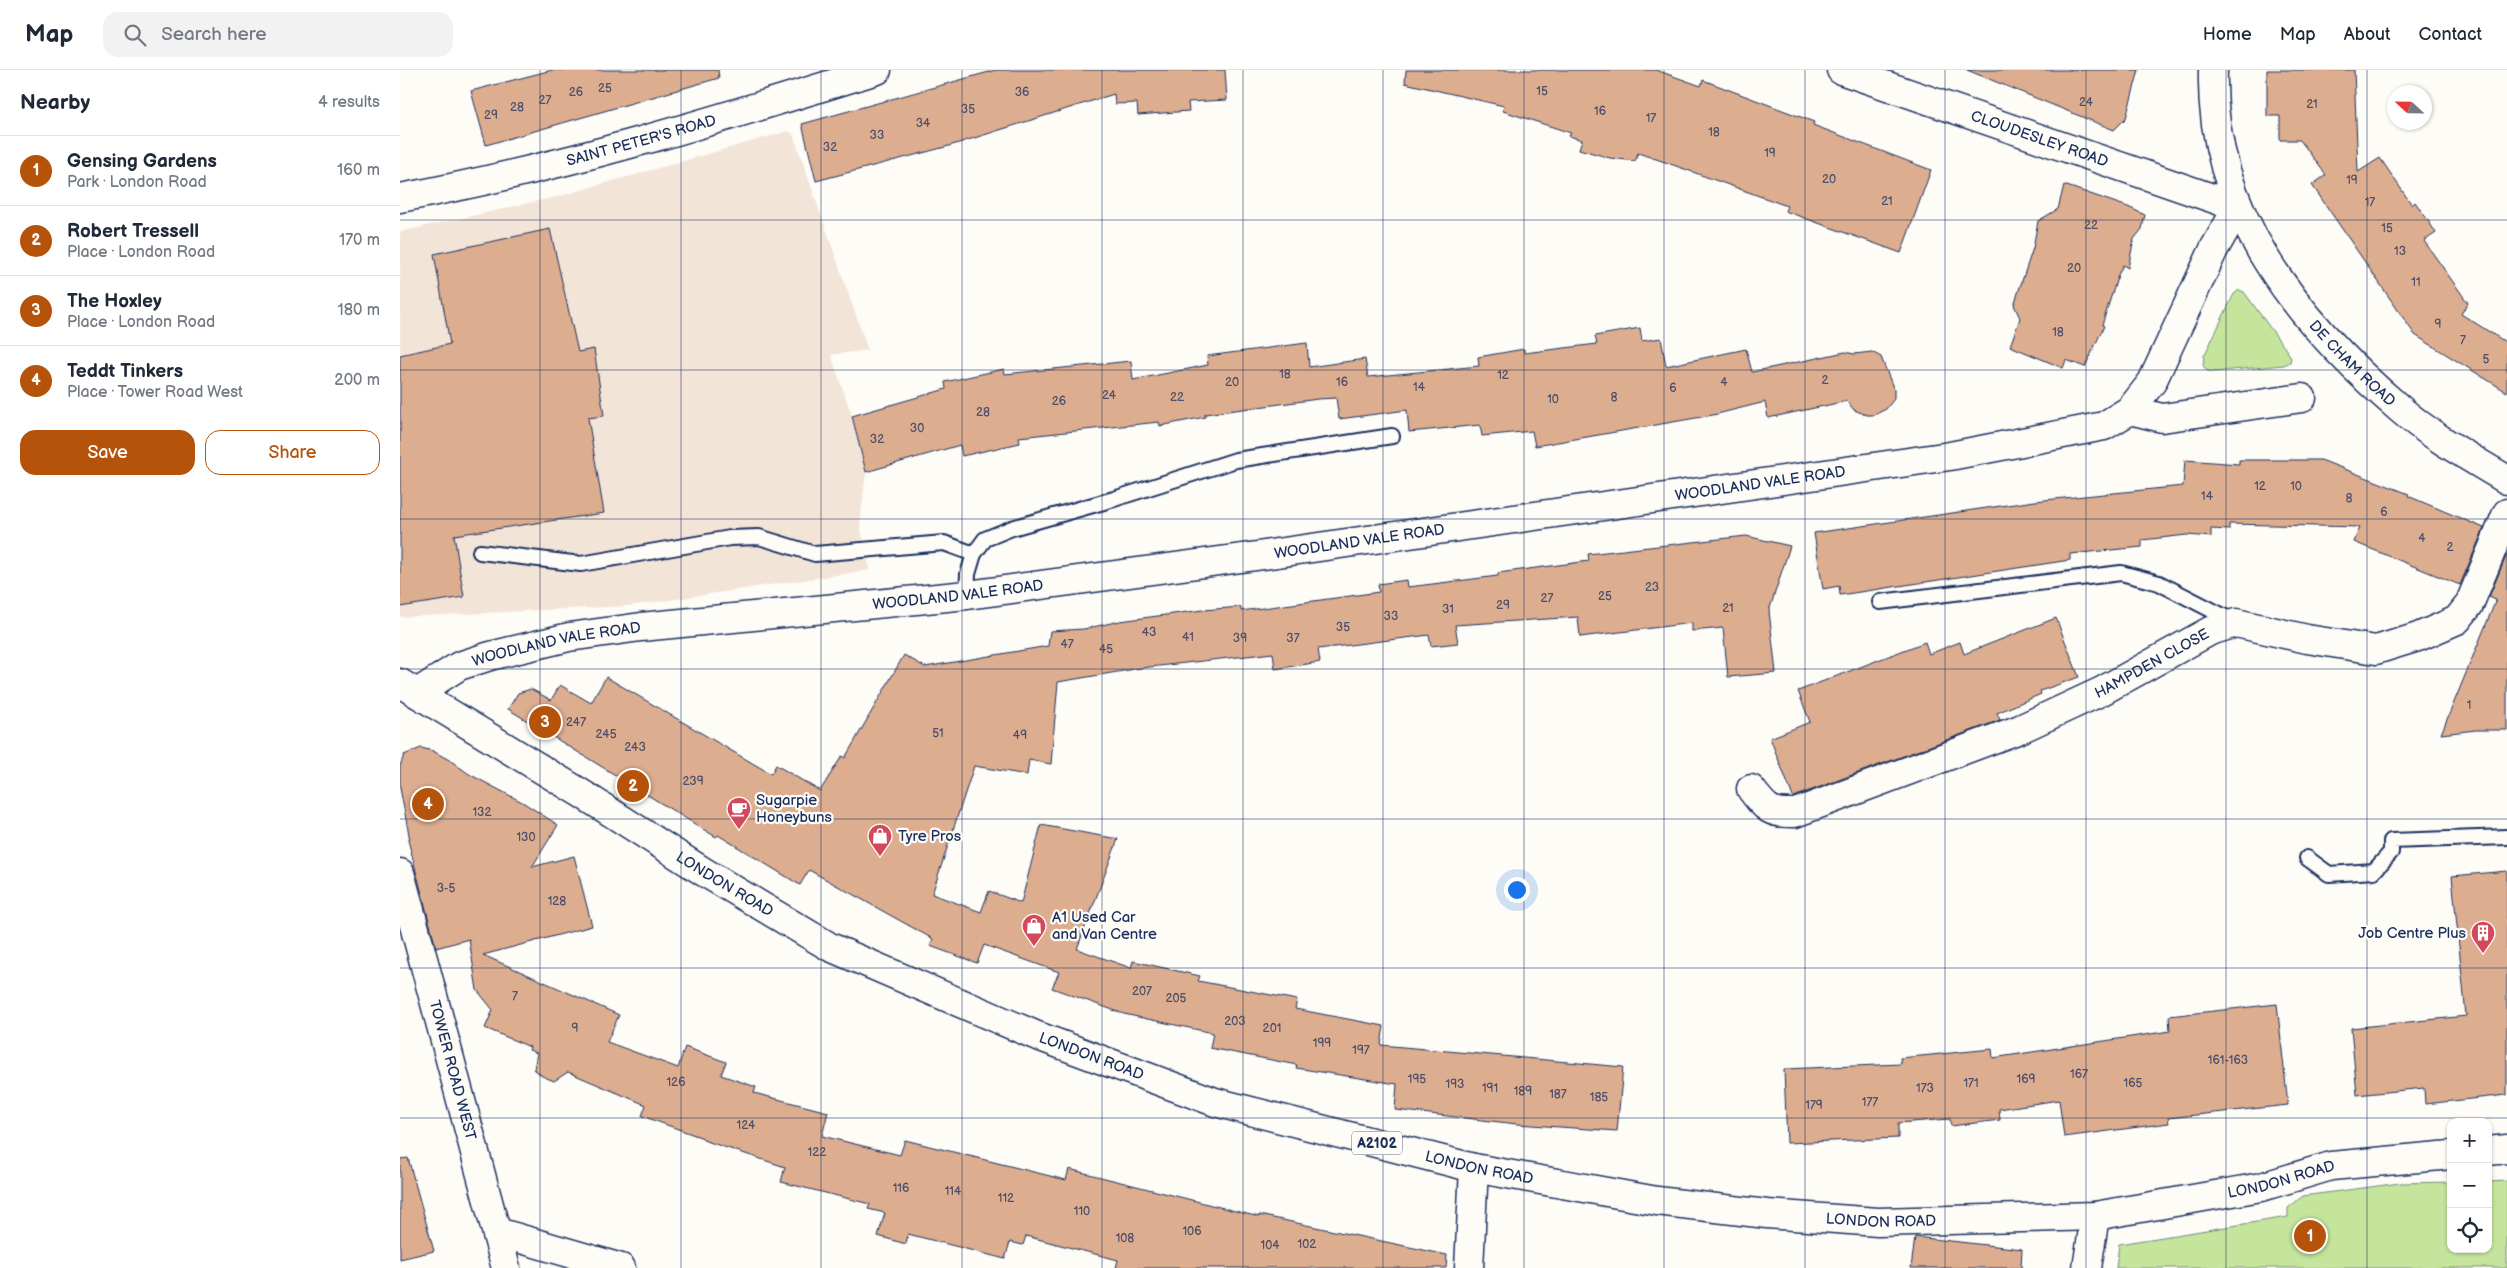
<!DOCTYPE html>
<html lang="en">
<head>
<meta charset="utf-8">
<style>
  :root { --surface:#fff; --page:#f2f2f3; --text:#1f2937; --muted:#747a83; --line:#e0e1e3; --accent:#b45309 }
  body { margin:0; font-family:"Balsamiq Sans",sans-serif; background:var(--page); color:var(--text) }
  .controls { position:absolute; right:15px; bottom:15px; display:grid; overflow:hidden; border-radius:10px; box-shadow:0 1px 4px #0004 }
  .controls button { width:45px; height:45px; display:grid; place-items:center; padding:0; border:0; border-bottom:1px solid var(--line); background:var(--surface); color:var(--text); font:25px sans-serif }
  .compass { position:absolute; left:1987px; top:15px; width:45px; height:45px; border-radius:50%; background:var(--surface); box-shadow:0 1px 4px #0004; rotate:292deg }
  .you { position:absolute; left:1116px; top:819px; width:18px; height:18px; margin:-12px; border:4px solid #fff; border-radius:50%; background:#1a73e8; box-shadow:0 0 0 8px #1a73e833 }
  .badge { display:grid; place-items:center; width:32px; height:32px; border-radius:50%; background:var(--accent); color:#fff; font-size:16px; font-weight:700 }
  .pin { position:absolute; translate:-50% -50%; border:2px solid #fff; box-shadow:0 1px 5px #0006 }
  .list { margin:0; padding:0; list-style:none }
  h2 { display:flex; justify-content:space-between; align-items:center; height:65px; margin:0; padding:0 20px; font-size:21px }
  h2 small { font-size:16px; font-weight:400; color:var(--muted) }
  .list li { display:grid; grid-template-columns:32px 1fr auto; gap:15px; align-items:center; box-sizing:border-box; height:70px; padding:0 20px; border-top:1px solid var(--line) }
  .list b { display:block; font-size:19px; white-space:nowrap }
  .list p { margin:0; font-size:16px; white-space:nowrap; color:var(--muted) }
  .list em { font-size:16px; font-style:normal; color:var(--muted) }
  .actions { display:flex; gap:10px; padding:15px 20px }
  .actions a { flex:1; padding:11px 0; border:1px solid var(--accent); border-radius:15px; text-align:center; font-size:18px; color:var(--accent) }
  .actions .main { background:var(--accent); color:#fff }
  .icon { flex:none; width:28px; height:28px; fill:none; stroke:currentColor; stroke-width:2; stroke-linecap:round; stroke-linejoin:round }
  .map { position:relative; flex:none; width:2107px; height:1198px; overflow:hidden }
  header { display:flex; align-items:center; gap:30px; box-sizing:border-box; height:70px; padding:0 25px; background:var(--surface); border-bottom:1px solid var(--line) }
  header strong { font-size:24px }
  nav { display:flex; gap:28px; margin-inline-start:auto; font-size:18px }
  .search { width:350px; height:45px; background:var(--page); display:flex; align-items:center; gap:12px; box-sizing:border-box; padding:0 18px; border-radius:15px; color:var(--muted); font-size:19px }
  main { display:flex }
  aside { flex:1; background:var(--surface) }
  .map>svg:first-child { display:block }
  .built { fill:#f3e4d8 }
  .green { fill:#c5e59d; stroke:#708a7e }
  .building { fill:#ddad8f; stroke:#1b2f5e }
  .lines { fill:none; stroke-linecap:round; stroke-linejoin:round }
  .lane-casing { stroke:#1b2f5e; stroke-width:18 }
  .street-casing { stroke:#1b2f5e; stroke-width:31 }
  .primary-casing { stroke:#1b2f5e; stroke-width:31 }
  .lane { stroke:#fdfcf7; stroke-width:14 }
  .street { stroke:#fdfcf7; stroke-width:28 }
  .primary { stroke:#fdfcf7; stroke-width:28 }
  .grid { fill:none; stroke:#1b2f5e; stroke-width:1; stroke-opacity:0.55 }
  .labels { text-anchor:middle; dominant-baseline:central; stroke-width:4.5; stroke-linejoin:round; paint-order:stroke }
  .number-label { font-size:12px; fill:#4c4e6a }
  .shield { fill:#fdfcf7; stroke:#5f6c8c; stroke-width:1 }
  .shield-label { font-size:14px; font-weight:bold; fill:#1b2f5e }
  .street-label { font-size:15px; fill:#1b2f5e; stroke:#fdfcf7 }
  .poi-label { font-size:15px; fill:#1b2f5e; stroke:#fdfcf7; text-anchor:start }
</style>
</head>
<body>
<header>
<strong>Map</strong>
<div class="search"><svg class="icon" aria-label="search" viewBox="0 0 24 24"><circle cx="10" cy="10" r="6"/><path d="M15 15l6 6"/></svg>Search here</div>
<nav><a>Home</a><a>Map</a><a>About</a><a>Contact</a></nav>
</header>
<main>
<aside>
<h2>Nearby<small>4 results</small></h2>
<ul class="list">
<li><span class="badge">1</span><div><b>Gensing Gardens</b><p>Park · London Road</p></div><em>160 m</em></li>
<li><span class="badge">2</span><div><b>Robert Tressell</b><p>Place · London Road</p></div><em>170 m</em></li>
<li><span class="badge">3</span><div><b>The Hoxley</b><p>Place · London Road</p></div><em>180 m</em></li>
<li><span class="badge">4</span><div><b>Teddt Tinkers</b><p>Place · Tower Road West</p></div><em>200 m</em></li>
</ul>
<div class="actions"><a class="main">Save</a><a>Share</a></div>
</aside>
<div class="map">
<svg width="2107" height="1198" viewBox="0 0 2107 1198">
  <rect width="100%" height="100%" fill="#fdfcf7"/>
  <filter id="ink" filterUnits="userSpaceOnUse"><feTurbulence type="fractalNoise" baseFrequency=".02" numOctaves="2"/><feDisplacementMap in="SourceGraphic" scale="10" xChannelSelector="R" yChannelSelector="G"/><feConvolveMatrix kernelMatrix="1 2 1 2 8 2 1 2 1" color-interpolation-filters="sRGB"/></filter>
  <g filter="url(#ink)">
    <path class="built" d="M388 61 393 64 468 280 431 285 452 346 466 402 460 455 470 500 229 536 0 547V162L160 126Z"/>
    <g class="green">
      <path d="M1839 220 1844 222 1887 281 1891 288 1890 292 1884 295 1812 302 1806 300 1803 295 1804 286 1834 224Z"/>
      <path d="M2107 1111V1198H1716L1719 1174 1888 1147V1138L1903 1126 2000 1113 2051 1112V1179H2088V1112Z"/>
    </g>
    <g class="building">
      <path d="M152 0H318L319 8 86 75 71 21Z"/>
      <path d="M596 0H825L827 30 788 32 789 41 738 45 737 33 715 34 714 24 549 76 416 111 402 54Z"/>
      <path d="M1006 0H1256L1301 16 1303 10 1414 52 1413 55 1531 100 1501 183 1385 141 1387 136 1265 92 1238 83 1235 91 1210 88 1179 79 1182 70 1169 66 1171 63 1103 41 1104 36 1005 13Z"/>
      <path d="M1567 0H1739L1726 48 1714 60Z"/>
      <path d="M1867 0H1954L1958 102 1980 88 2012 135 2015 132 2027 149 2036 163 2024 171 2068 233 2061 244 2107 273V322L2015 265 1912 115 1926 105 1900 70H1880V46H1867Z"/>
      <path d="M1664 115 1728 137 1745 145 1742 159 1734 169 1728 198 1723 195 1718 205 1702 255 1704 256 1685 297 1666 290 1663 298 1610 276 1620 248 1614 235 1633 178 1638 151 1658 139Z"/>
      <path d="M150 159 178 282 194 279 204 346 188 348 204 443 54 465 64 527 0 537V285L50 274 34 184Z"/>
      <path d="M1240 258 1242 271 1261 268 1266 296 1346 279 1352 302 1445 282 1454 284 1472 282 1481 287 1494 320V329L1486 339 1474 345H1467L1454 340 1447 331 1368 348 1365 332 1313 345 1135 376 1132 361 1082 366 1080 355 1009 362 1007 340 939 349 936 328 918 329 805 344V347L760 356 759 352 619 367 620 373 562 386 560 375 466 402 452 346 546 319 545 312 604 299 605 304 731 291 733 310 808 295 807 286 907 273 909 297 965 289 968 307 1079 296 1078 287 1124 279V283L1197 274 1195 266Z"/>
      <path d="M1785 390 1839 394V390H1921L2009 424 2008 426 2084 458 2060 515 1954 472 1960 457 1829 454V460L1811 459V467L1787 465 1742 470V477L1670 484V490L1440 525 1439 516 1423 519 1414 463 1635 431 1783 416Z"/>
      <path d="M1346 466 1390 476 1369 541 1376 603 1328 607 1323 558 1292 561V553L1180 567 1178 547 1055 555 1058 573 1031 576 1029 565 918 579 920 592 875 599 873 583 741 598 658 612 651 694 629 690 627 705 574 696 532 824 581 842 589 821 621 833 641 755 718 769 677 879 731 898 733 891 800 906 798 911 897 930 895 939 984 956 981 975 1223 997 1217 1061 1117 1054 995 1040 997 1014 896 998 897 995 810 978 813 963 724 944 652 918 659 902 584 875 577 893 530 876 533 869 409 800 400 815 318 765 316 767 272 740 108 639 118 623 131 619 151 630 160 615 191 633 206 607 371 704 376 695 420 721 442 686 445 688 504 585 525 597 648 576 650 561 684 559 720 551 803 540 841 537V541L979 522 978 514 1007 510 1008 517 1098 506V503L1189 491 1188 484Z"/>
      <path d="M2107 484V660H2076L2041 664 2096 530 2089 527Z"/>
      <path d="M1656 548 1679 607 1640 621 1641 624 1597 643 1600 650 1393 727 1370 668 1410 652 1398 621 1525 572 1529 584 1560 572 1564 584Z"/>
      <path d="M21 678 33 681 51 691 69 704 124 733 158 755 132 797 174 786 192 856 83 885 219 945 207 972 278 998 285 977 326 992 321 1005 356 1017 354 1023 428 1042 422 1066 500 1085 505 1070 666 1110 669 1099 859 1147V1145L892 1152 1047 1185 1046 1198H716L718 1190 626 1166 623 1175 610 1172 605 1189 508 1164 506 1174 478 1166 485 1143 468 1139 470 1134 381 1112 385 1097 303 1070V1068L242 1046 246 1035 168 1002 154 1011 142 1006 134 999 137 983 129 980 130 977 85 958 93 940 77 920 69 869 36 878 8 770H10L0 718V696L4 685Z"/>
      <path d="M2107 801V1025L2025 1034 2024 1018 1957 1025 1951 958 2066 946 2052 806Z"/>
      <path d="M1877 934 1888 1035 1768 1048 1769 1053 1664 1067 1659 1030 1599 1039 1600 1050 1551 1056 1550 1049 1498 1053V1068L1387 1073 1384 999 1501 994 1500 988 1592 979 1593 988 1770 961 1769 946Z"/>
      <path d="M8 1088 34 1181 0 1189V1089Z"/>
      <path d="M1515 1167 1622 1179 1621 1198H1511Z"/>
    </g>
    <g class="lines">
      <defs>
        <g id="lane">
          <path d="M80 482 181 494 330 468 359 467 415 484 544 473 574 484"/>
          <path d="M567 525 568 504 574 484 585 469 612 458 714 429 836 390 992 366"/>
          <path d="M1480 532 1721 503 1759 513 1835 552"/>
          <path d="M1907 788 1929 804 1974 801 1991 782V771L2107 767"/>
        </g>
        <g id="street">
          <path id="s1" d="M1441 0 1838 137"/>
          <path id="s2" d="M1813 0C1809 142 1897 251 2000 339 2032 367 2071 388 2107 410"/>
          <path id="s3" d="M0 128C162 98 320 49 477 0"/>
          <path d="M1730 340 1752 312 1814 179 1838 137"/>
          <path id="s4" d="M17 623 59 596 90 586 169 567 241 557 567 525 864 485 1550 386 1704 356 1730 340 1762 348 1902 328"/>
          <path id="s5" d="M1351 719C1366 739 1370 744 1395 743L1620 659 1702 621 1810 561 1836 553 1907 569 1976 580 2018 567 2057 550 2069 535 2107 443"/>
          <path id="s6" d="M0 803 106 1198"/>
          <path d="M97 1162 221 1198"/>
          <path d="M1069 1198 1074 1098"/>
          <path d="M1687 1198 1695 1146"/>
        </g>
        <g id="primary">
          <path id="s7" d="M0 613 179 722 304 802 430 877 635 965 815 1032 1074 1098 1257 1131 1367 1144 1478 1152 1695 1146 1861 1117 1931 1096 2051 1085"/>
          <path d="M2088 1081 2107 1079"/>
        </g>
      </defs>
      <use href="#lane" class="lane-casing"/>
      <use href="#street" class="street-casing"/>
      <use href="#primary" class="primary-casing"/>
      <use href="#lane" class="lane"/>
      <use href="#street" class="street"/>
      <use href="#primary" class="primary"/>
    </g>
  </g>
  <path class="grid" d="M140 0V1198M281 0V1198M421 0V1198M562 0V1198M702 0V1198M843 0V1198M983 0V1198M1124 0V1198M1264 0V1198M1405 0V1198M1545 0V1198M1686 0V1198M1826 0V1198M1967 0V1198M0 150H2107M0 300H2107M0 449H2107M0 599H2107M0 749H2107M0 898H2107M0 1048H2107"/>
  <defs>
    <symbol id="cafe-pin" viewBox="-11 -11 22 30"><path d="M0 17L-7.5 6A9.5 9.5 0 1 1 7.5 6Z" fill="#d1495b" stroke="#fdfcf7"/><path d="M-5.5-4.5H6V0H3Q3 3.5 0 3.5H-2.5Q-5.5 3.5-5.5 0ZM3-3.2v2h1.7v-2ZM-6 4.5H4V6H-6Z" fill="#fff"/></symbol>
    <symbol id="shop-pin" viewBox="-11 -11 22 30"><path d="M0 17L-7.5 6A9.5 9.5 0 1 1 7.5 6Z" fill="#d1495b" stroke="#fdfcf7"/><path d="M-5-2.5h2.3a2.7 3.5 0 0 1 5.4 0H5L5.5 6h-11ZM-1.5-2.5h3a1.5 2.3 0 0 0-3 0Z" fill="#fff"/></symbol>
    <symbol id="building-pin" viewBox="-11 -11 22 30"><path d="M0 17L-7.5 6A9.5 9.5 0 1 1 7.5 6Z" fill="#d1495b" stroke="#fdfcf7"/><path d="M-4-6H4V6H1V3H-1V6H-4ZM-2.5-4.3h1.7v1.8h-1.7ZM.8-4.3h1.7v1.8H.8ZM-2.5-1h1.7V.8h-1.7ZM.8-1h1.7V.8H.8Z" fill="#fff"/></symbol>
  </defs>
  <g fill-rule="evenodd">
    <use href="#cafe-pin" x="325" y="725" width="28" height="38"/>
    <use href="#shop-pin" x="466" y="752" width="28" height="38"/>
    <use href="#shop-pin" x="620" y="842" width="28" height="38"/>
    <use href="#building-pin" x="2069" y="849" width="28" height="38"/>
  </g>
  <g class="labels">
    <g class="number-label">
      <text x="205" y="18">25</text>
      <text x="1142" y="21">15</text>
      <text x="176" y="22">26</text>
      <text x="622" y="22">36</text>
      <text x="145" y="30">27</text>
      <text x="1686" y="32">24</text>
      <text x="1912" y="34">21</text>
      <text x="117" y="37">28</text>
      <text x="568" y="39">35</text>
      <text x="1200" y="41">16</text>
      <text x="91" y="45">29</text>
      <text x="1251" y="48">17</text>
      <text x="523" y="53">34</text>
      <text x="1314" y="62">18</text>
      <text x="477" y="65">33</text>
      <text x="430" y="77">32</text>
      <text x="1370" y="83">19</text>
      <text x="1429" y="109">20</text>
      <text x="1952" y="110">19</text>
      <text x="1487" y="131">21</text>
      <text x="1970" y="132">17</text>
      <text x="1691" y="155">22</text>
      <text x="1987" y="158">15</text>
      <text x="2000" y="181">13</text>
      <text x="1674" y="198">20</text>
      <text x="2016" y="212">11</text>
      <text x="2038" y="254">9</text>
      <text x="1658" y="262">18</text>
      <text x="2063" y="270">7</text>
      <text x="2086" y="289">5</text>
      <text x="885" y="304">18</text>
      <text x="1103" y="305">12</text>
      <text x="1425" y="310">2</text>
      <text x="832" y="312">20</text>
      <text x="942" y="312">16</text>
      <text x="1324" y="312">4</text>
      <text x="1019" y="317">14</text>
      <text x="1273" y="318">6</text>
      <text x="709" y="325">24</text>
      <text x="777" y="327">22</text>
      <text x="1214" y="327">8</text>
      <text x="1153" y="329">10</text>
      <text x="659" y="331">26</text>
      <text x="583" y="342">28</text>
      <text x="517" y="358">30</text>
      <text x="477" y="369">32</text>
      <text x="1860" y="416">12</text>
      <text x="1896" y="416">10</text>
      <text x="1807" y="426">14</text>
      <text x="1949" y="428">8</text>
      <text x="1984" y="442">6</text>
      <text x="2022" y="468">4</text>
      <text x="2050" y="477">2</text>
      <text x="1252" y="517">23</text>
      <text x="1205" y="526">25</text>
      <text x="1147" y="528">27</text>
      <text x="1103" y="535">29</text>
      <text x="1328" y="538">21</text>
      <text x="1048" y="539">31</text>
      <text x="991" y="546">33</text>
      <text x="943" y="557">35</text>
      <text x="749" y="562">43</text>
      <text x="788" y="567">41</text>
      <text x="840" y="568">39</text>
      <text x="893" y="568">37</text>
      <text x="667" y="574">47</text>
      <text x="706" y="579">45</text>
      <text x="2069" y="635">1</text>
      <text x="176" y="652">247</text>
      <text x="538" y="663">51</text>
      <text x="206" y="664">245</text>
      <text x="620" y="665">49</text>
      <text x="235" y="677">243</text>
      <text x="293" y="711">239</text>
      <text x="82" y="742">132</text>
      <text x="126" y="767">130</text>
      <text x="46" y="818">3-5</text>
      <text x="157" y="831">128</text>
      <text x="742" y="921">207</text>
      <text x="115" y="926">7</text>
      <text x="776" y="928">205</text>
      <text x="835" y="951">203</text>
      <text x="175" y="958">9</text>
      <text x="872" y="958">201</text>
      <text x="922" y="973">199</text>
      <text x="961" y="980">197</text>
      <text x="1828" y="990">161-163</text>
      <text x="1679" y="1004">167</text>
      <text x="1017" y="1009">195</text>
      <text x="1626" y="1009">169</text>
      <text x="276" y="1012">126</text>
      <text x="1571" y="1013">171</text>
      <text x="1733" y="1013">165</text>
      <text x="1055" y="1014">193</text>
      <text x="1090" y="1018">191</text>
      <text x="1525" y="1018">173</text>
      <text x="1123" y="1021">189</text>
      <text x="1158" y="1024">187</text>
      <text x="1199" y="1027">185</text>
      <text x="1470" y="1032">177</text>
      <text x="1414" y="1035">179</text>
      <text x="346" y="1055">124</text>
      <text x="417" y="1082">122</text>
      <text x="501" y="1118">116</text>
      <text x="553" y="1121">114</text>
      <text x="606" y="1128">112</text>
      <text x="682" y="1141">110</text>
      <text x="792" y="1161">106</text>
      <text x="725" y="1168">108</text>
      <text x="907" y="1174">102</text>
      <text x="870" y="1175">104</text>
    </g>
    <rect class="shield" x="952" y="1061.5" width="50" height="23" rx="4"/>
    <g class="shield-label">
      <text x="977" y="1073">A2102</text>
    </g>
    <g class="street-label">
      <text stroke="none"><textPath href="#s1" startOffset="210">CLOUDESLEY ROAD</textPath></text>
      <text stroke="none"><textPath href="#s3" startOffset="248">SAINT PETER'S ROAD</textPath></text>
      <text stroke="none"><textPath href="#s2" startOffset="335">DE CHAM ROAD</textPath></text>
      <text stroke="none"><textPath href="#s4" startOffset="1365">WOODLAND VALE ROAD</textPath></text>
      <text stroke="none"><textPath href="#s4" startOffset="960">WOODLAND VALE ROAD</textPath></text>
      <text stroke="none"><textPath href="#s4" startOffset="555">WOODLAND VALE ROAD</textPath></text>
      <text stroke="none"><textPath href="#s4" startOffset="150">WOODLAND VALE ROAD</textPath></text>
      <text stroke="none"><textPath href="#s5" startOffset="441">HAMPDEN CLOSE</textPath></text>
      <text stroke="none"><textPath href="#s7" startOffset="382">LONDON ROAD</textPath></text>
      <text stroke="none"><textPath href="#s7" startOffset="788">LONDON ROAD</textPath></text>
      <text stroke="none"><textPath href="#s6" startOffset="204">TOWER ROAD WEST</textPath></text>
      <text stroke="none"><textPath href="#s7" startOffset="1192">LONDON ROAD</textPath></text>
      <text stroke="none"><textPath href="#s7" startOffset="2002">LONDON ROAD</textPath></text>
      <text stroke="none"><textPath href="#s7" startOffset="1598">LONDON ROAD</textPath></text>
    </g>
    <g class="poi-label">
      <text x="356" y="730">Sugarpie<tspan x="356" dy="17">Honeybuns</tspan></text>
      <text x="498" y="766">Tyre Pros</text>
      <text x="652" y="847">A1 Used Car<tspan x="652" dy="17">and Van Centre</tspan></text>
      <text x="2066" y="863" text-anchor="end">Job Centre Plus</text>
    </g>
  </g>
</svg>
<div class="controls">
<button>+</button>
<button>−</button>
<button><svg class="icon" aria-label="locate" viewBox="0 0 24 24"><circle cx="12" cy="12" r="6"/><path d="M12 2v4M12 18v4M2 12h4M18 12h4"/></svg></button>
</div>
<svg class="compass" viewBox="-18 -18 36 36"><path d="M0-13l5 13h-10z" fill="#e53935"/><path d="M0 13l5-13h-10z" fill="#747a83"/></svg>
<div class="you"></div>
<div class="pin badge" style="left:1910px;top:1166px">1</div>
<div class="pin badge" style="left:233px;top:716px">2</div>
<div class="pin badge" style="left:145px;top:652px">3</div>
<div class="pin badge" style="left:28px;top:734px">4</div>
</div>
</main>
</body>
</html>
